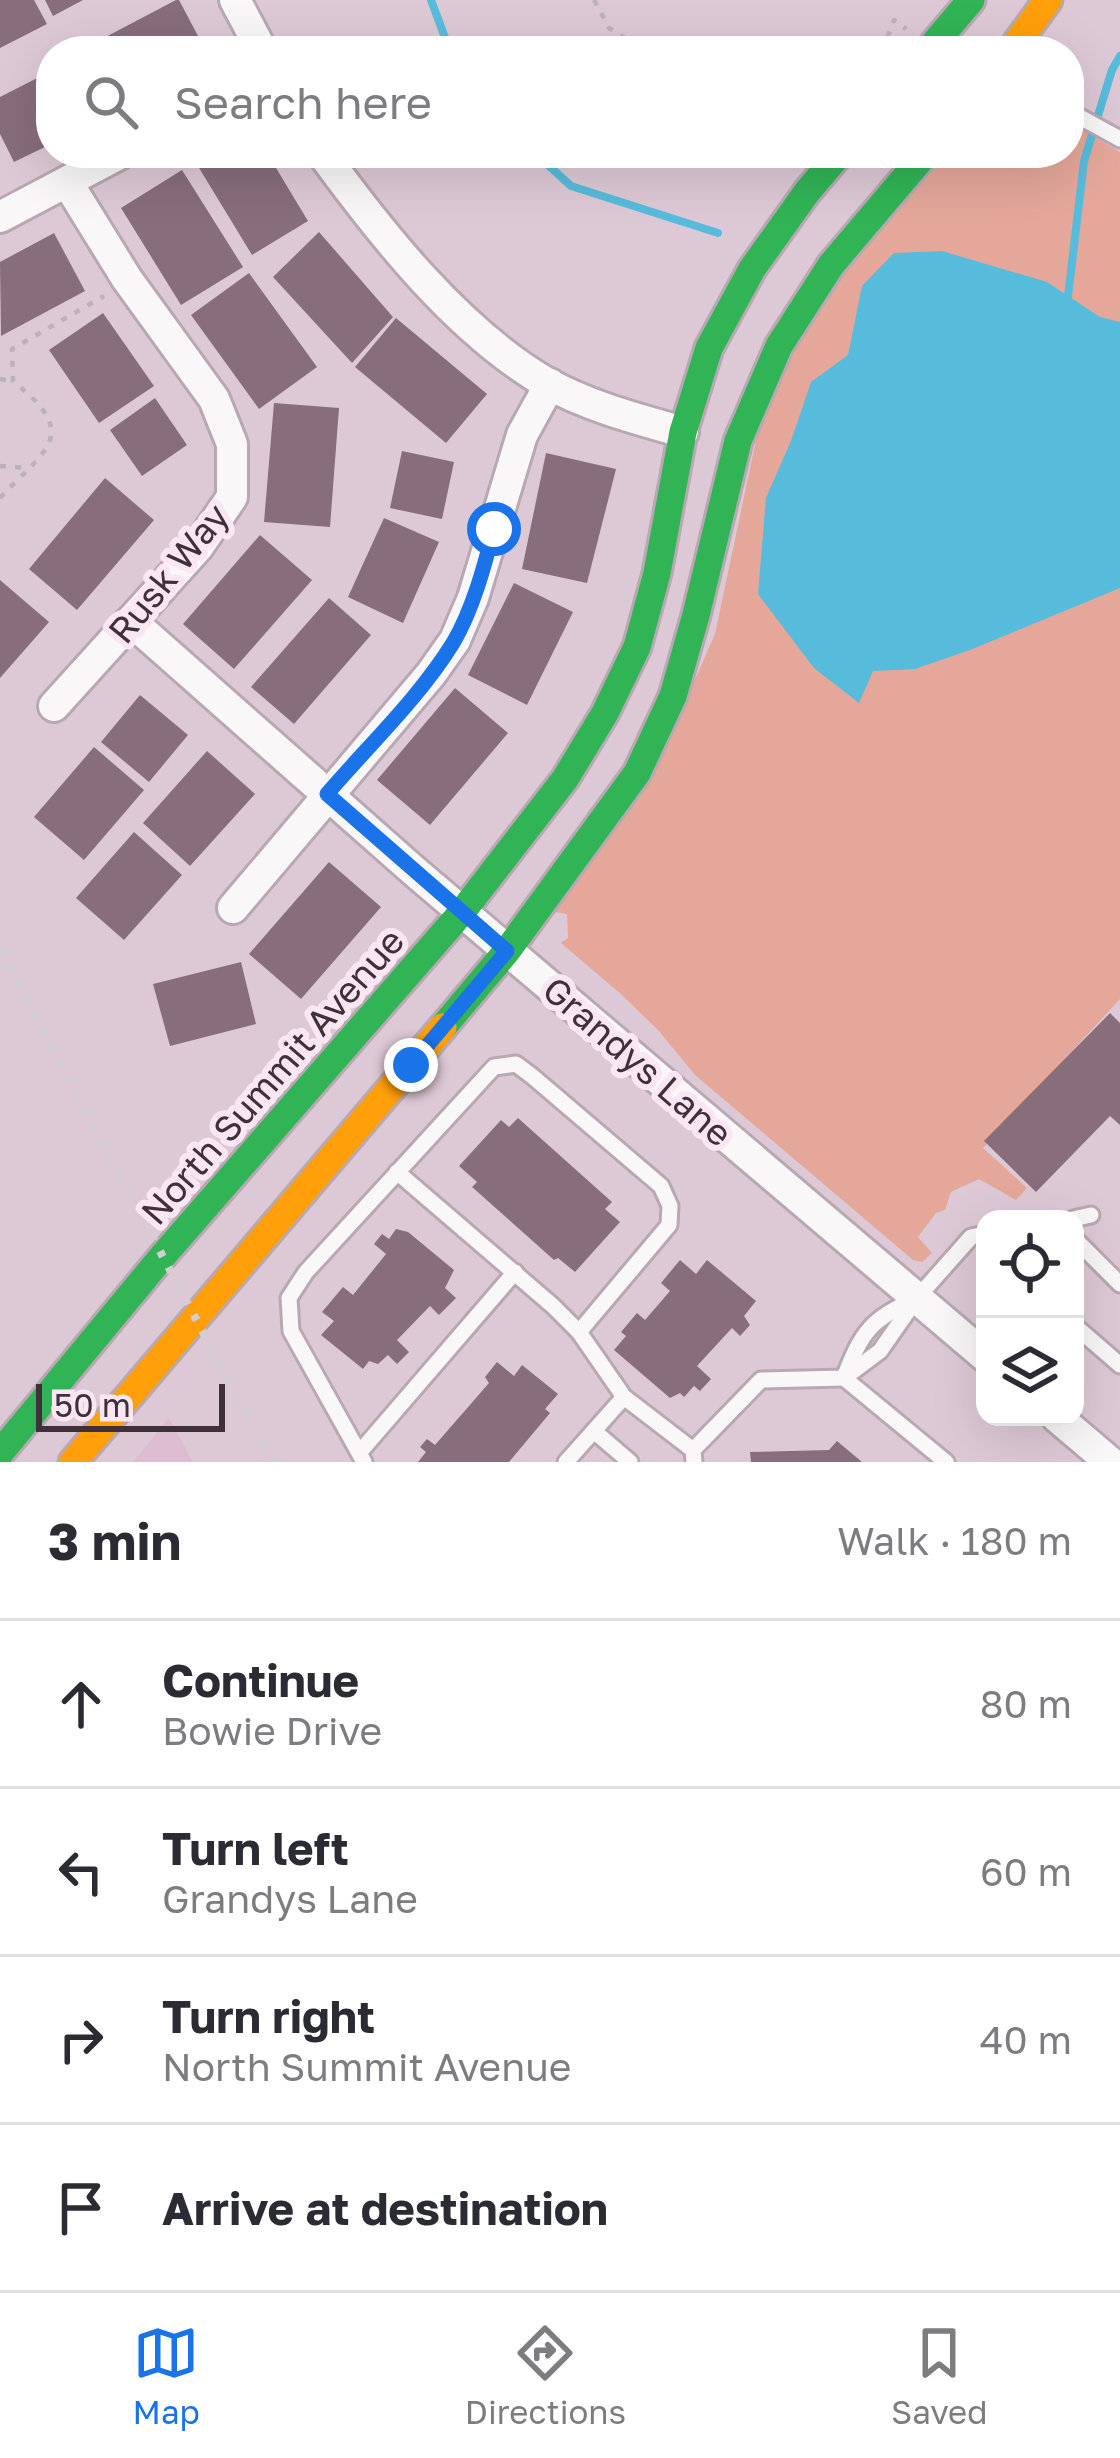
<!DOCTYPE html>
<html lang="en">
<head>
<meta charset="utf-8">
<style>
  :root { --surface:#fff; --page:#f7f7f7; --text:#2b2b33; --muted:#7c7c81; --line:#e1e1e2; --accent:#1a73e8 }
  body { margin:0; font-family:"Golos Text",sans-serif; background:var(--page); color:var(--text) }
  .controls { position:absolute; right:36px; bottom:36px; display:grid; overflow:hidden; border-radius:24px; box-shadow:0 12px 48px #0002 }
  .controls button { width:108px; height:108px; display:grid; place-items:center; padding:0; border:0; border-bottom:3px solid var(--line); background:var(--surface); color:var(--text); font:60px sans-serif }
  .scale { position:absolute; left:36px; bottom:30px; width:189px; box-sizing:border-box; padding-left:12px; border:6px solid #3f3039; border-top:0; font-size:33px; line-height:42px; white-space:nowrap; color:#3f3039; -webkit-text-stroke:9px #fae7f3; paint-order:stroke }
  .stop { position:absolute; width:36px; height:36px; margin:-27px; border:9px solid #1a73e8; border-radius:50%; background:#fff }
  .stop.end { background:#1a73e8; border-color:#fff; box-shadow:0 3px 12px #0008 }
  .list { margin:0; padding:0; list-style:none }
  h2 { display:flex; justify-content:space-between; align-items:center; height:156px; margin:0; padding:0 48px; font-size:51px }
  h2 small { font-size:39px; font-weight:400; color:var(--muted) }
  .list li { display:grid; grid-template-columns:78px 1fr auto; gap:36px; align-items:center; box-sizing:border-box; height:168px; padding:0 48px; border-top:3px solid var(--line) }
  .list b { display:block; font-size:45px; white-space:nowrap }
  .list p { margin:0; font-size:39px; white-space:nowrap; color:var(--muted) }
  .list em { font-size:39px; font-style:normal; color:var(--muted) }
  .icon { flex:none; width:66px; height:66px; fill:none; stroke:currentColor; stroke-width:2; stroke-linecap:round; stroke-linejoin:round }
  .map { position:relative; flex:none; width:1120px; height:1462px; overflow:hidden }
  .search { position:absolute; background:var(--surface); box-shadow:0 12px 48px #0002; left:36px; right:36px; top:36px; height:132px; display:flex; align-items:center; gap:30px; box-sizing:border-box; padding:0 42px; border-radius:48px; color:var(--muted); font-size:45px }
  .sheet { height:828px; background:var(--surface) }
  nav { display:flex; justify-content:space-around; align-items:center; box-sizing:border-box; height:168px; border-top:3px solid var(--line); background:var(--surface); font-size:33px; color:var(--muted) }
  nav a { display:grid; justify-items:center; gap:6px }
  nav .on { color:var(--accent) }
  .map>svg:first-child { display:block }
  .built { fill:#ddbcd1 }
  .green { fill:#e4a79a }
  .water { fill:#57bcdb }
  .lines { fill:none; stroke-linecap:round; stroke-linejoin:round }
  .stream { stroke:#57bcdb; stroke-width:8 }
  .building { fill:#886d7b }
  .lane-casing { stroke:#b8a8b2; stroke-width:21 }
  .street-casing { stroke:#b8a8b2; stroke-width:36 }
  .fast-casing { stroke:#b8a8b2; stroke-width:33 }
  .slow-casing { stroke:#b8a8b2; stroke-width:33 }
  .path { stroke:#bab2b7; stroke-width:4.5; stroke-dasharray:6 9; stroke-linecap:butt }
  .lane { stroke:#faf7f9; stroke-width:15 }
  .street { stroke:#faf7f9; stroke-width:30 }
  .fast { stroke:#30b455; stroke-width:27 }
  .slow { stroke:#ff9f0a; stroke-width:27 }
  .rail { stroke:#d4ced2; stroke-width:8; stroke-dasharray:6 12; stroke-linecap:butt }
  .route { stroke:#1a73e8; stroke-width:15 }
  .labels { text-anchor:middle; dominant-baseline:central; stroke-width:12; stroke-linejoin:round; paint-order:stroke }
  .street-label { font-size:36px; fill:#3f3039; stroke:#fae7f3 }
</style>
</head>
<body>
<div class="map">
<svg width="1120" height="1462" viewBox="0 0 1120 1462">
  <rect width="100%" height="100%" fill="#ddc9d5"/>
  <path class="built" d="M169 1418 193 1462H133Z"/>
  <path class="green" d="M1069 122 1120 152V999L983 1148 1027 1188 1016 1200 979 1179 951 1192 945 1210 936 1213 918 1237 932 1253 922 1262 913 1260 695 1075 659 1031 622 995 561 943 568 938 567 914 555 912 671 734 715 634 759 426 821 296 949 153H1069Z"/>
  <path class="water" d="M942 251 1047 282 1100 317 1120 322V588L970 650 915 669 873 671 859 703 814 668 758 594 766 498 791 441 811 382 848 355 862 286 894 253Z"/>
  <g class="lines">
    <g class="stream">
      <path d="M431 0 450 51"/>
      <path d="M535 153 571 186 718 233"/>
      <path d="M1067 305 1084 161 1112 70 1120 56"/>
    </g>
  </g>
  <g class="building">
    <path d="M0 0H34L47 24 0 48Z"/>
    <path d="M45 0H83L53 16Z"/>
    <path d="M176 0H179L206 51H79Z"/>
    <path d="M51 71V144L14 162 0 134V97Z"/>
    <path d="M201 153H267L308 221 252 255 193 158Z"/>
    <path d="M182 170 243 267 181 305 121 208Z"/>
    <path d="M319 232 393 317 352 363 273 277Z"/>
    <path d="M54 233 85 291 1 336 0 262Z"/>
    <path d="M249 273 317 367 259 409 191 315Z"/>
    <path d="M103 313 154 386 99 423 49 350Z"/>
    <path d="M396 318 487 394 446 443 355 367Z"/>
    <path d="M155 398 187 445 142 476 110 430Z"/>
    <path d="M274 403 339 408 330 527 264 522Z"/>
    <path d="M402 451 454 462 442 519 390 508Z"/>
    <path d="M546 453 616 469 587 583 522 569Z"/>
    <path d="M105 478 154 520 77 610 29 569Z"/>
    <path d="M384 518 439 542 403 623 348 597Z"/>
    <path d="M260 535 312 580 234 669 183 624Z"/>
    <path d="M0 580 49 622 0 678Z"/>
    <path d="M514 583 573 612 527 705 468 675Z"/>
    <path d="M329 598 371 635 294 724 251 687Z"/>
    <path d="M455 688 508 733 430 825 377 780Z"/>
    <path d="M140 695 188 735 149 782 101 742Z"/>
    <path d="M94 747 144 790 84 860 34 817Z"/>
    <path d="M207 751 255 794 190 866 143 823Z"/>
    <path d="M134 832 182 875 124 940 76 898Z"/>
    <path d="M329 862 381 907 301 999 249 954Z"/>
    <path d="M241 962 256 1024 170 1046 153 984Z"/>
    <path d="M1110 1013 1120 1023V1125L1110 1116 1036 1192 984 1141Z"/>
    <path d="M518 1118 612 1202 605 1209 620 1222 575 1272 558 1258 554 1260 472 1187 477 1182 459 1166 501 1120 509 1127Z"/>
    <path d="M396 1229 408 1232 454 1270 445 1288 456 1298 439 1315 430 1306 397 1340 409 1352 397 1364 388 1355 378 1364 369 1361 363 1369 321 1335 334 1321 322 1312 343 1287 353 1295 386 1254 374 1244 382 1234 389 1239Z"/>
    <path d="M680 1260 696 1274 707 1260 756 1301 744 1316 750 1325 740 1336 732 1328 697 1366 711 1379 700 1391 694 1386 684 1397 680 1393 670 1398 614 1350 626 1336 621 1332 637 1313 645 1320 670 1291 661 1283Z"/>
    <path d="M497 1362 514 1376 522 1365 558 1394 545 1409 550 1413 509 1462H418L426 1452 420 1447 427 1439 435 1445 489 1383 485 1377Z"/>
    <path d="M837 1441 862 1462H751L750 1452 829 1450Z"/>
  </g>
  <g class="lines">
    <defs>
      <g id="lane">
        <path d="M1069 111 1120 139"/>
        <path d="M397 1172 553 1306 579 1332 624 1397 693 1450"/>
        <path d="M1073 1219 1091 1215"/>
        <path d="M1075 1239 1120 1284"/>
        <path d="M1075 1326 1120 1365"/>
        <path d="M845 1375C863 1330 871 1320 915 1299"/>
        <path d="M844 1378 946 1462"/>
        <path d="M594 1431 630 1462"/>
        <path d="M359 1453 515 1272"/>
        <path d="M364 1462 291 1331 289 1298 306 1272 494 1067 516 1064 532 1076 661 1186 670 1206 669 1225 579 1332"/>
        <path d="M566 1462 624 1397"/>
        <path d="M694 1462 693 1450 761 1380 844 1378 880 1351 917 1298 971 1237 985 1234"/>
      </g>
      <g id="street">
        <path d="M235 0 262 51"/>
        <path d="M322 153C382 235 457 330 545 382 587 406 637 419 683 432"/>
        <path d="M0 217 121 153"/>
        <path d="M131 621 414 871 985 1356"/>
        <path d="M54 706 198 547 232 497V444L214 399 127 279 67 182"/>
        <path d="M233 908 431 674 455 640 473 598 522 435 550 384"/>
        <path d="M1057 1417 1110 1462"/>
      </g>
      <g id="fast">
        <path d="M928 51 971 0"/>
        <path d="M443 1027 507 951 637 773 673 696 696 615 738 441 779 346 831 265 926 153"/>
        <path d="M0 1453 161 1258 462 912 565 779 605 713 637 647 657 573 683 432 709 348 752 269 807 192 840 153"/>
      </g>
      <g id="slow">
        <path d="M1011 51 1048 0"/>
        <path d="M73 1462 443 1027"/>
      </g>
    </defs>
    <use href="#lane" class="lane-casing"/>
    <use href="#street" class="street-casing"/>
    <use href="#fast" class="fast-casing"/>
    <use href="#slow" class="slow-casing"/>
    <g class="path">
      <path d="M594 0 609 28 646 51"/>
      <path d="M882 51 894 20 906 29"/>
      <path d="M0 379 13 381"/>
      <path d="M0 466 29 468"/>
      <path d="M0 498C47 448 81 435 13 381L12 349 104 296"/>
    </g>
    <use href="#lane" class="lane"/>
    <use href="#street" class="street"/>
    <use href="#fast" class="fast"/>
    <use href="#slow" class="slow"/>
    <path class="rail" d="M0 949C92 1120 180 1292 273 1462"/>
  </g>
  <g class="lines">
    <path class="route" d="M411 1065 507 951 327 794C369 745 419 698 453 643 473 609 484 567 494 529"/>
  </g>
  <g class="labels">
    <g class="street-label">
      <text transform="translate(168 573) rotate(-51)">Rusk Way</text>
      <text transform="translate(638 1061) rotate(41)">Grandys Lane</text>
      <text transform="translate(272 1076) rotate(-49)">North Summit Avenue</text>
    </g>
  </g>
</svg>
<div class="controls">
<button><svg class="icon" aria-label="locate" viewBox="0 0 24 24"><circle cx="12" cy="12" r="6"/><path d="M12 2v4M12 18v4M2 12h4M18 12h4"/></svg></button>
<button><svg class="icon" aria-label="layers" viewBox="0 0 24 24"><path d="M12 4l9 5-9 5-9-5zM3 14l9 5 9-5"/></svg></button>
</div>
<div class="scale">50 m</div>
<div class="stop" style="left:494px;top:529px"></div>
<div class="stop end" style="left:411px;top:1065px"></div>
<div class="search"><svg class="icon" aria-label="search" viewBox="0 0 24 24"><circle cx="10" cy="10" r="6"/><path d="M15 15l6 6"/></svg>Search here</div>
</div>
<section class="sheet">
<h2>3 min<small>Walk · 180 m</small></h2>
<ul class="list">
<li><svg class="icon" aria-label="ahead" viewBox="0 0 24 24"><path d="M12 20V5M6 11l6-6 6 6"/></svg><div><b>Continue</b><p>Bowie Drive</p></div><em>80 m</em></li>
<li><svg class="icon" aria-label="left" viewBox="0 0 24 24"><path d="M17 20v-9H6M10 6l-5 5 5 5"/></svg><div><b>Turn left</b><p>Grandys Lane</p></div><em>60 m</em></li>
<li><svg class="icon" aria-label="right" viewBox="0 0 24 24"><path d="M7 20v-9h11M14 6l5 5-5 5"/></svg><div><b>Turn right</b><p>North Summit Avenue</p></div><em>40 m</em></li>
<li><svg class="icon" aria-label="arrive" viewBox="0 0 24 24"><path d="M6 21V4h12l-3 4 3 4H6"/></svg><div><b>Arrive at destination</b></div></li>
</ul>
</section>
<nav>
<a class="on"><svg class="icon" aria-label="map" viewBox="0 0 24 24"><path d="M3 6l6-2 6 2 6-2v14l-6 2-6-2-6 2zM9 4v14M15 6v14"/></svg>Map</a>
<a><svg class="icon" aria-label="directions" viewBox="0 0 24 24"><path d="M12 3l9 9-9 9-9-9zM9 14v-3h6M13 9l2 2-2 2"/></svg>Directions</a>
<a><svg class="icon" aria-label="saved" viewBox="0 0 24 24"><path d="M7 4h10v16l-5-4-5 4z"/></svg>Saved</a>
</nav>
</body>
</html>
